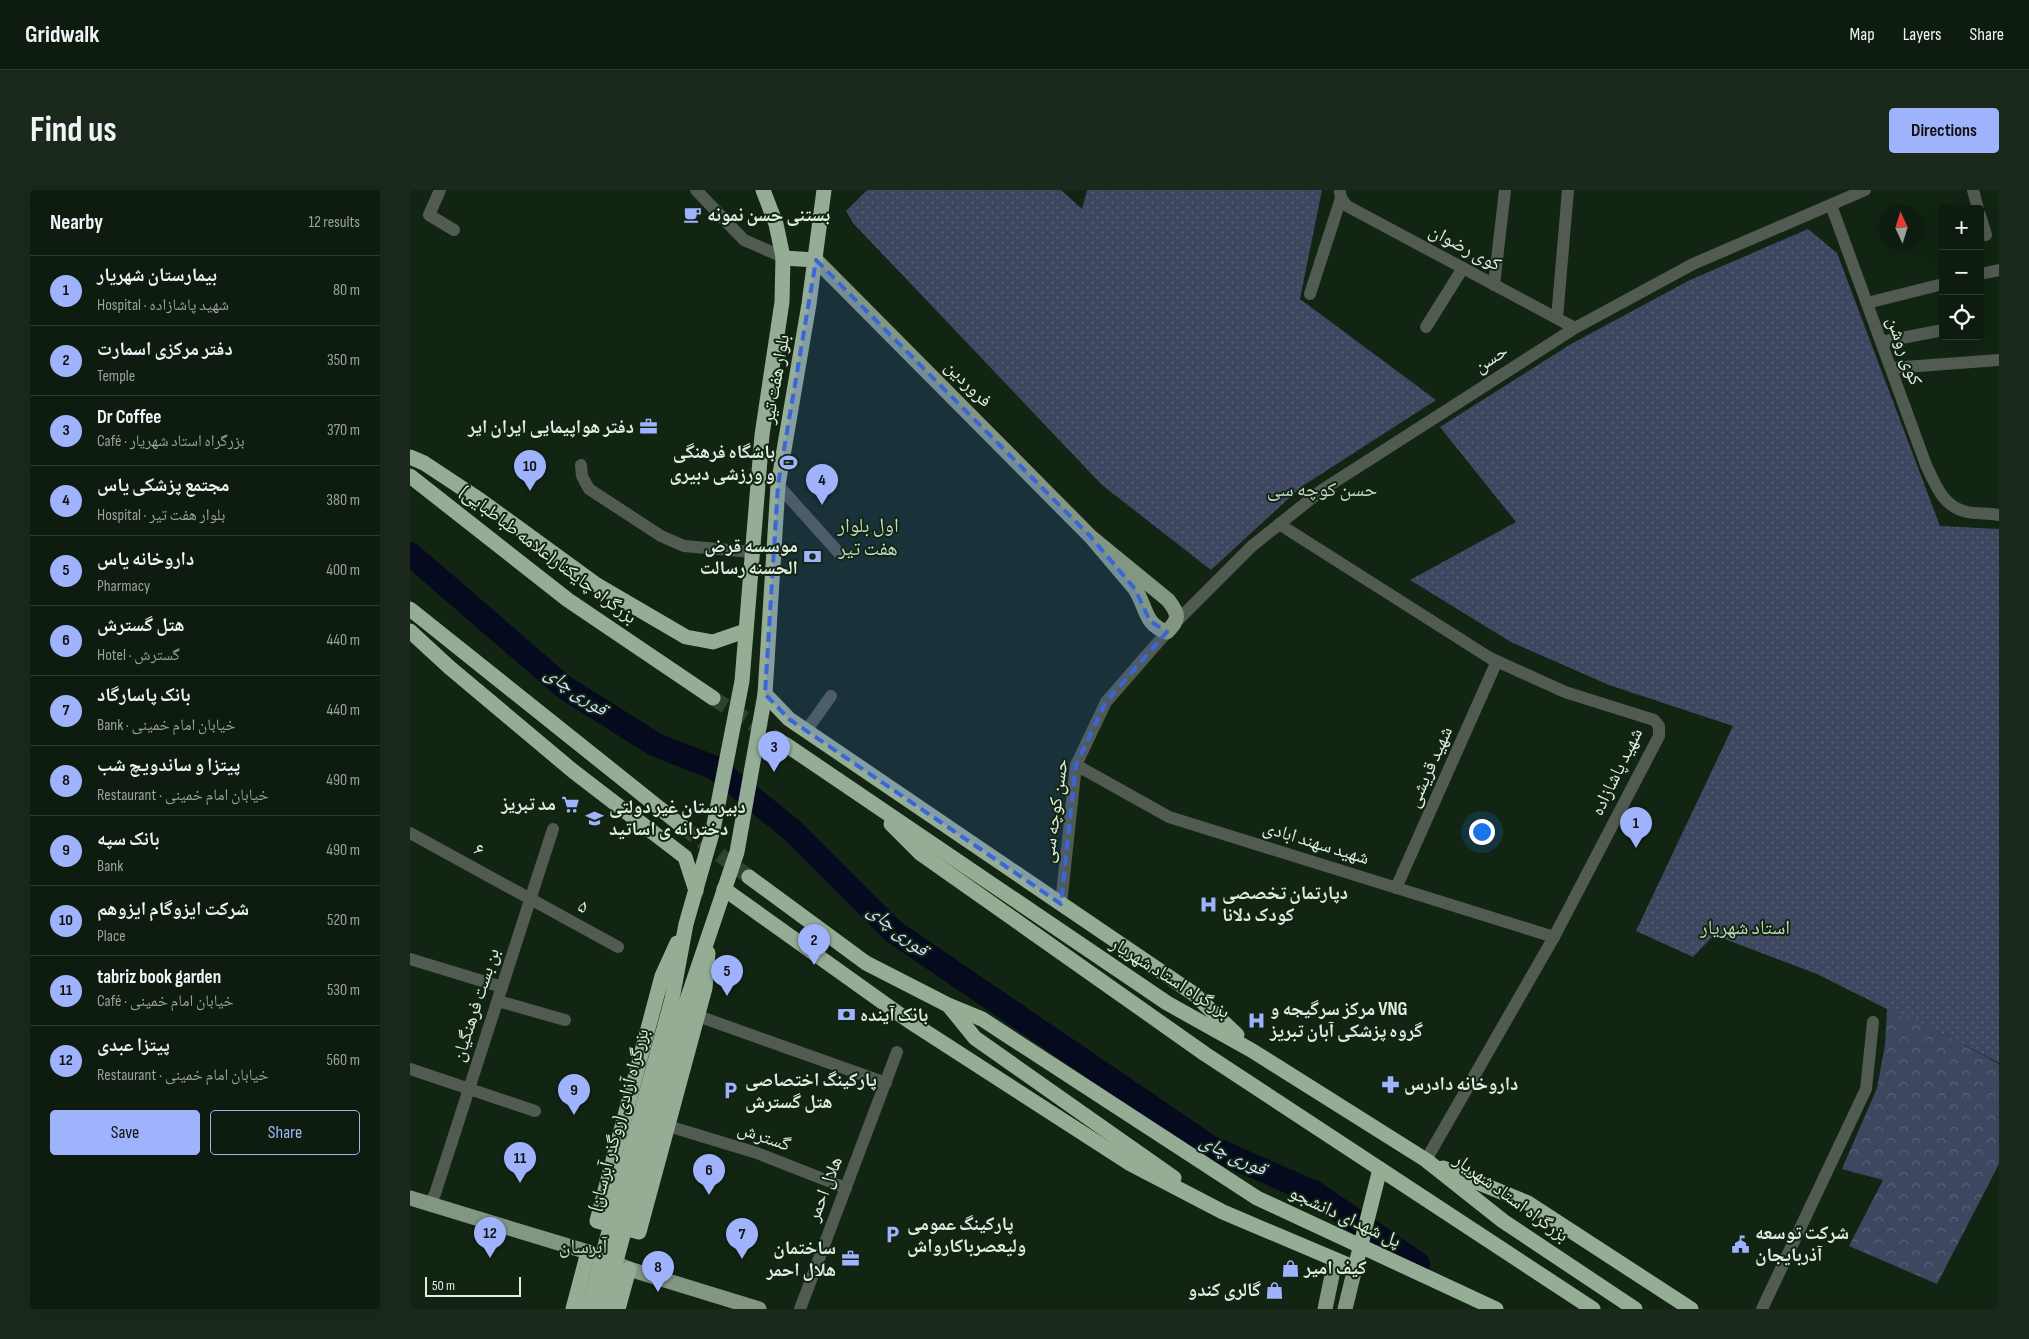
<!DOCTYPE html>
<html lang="en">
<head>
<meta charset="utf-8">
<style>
  :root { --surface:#0d1c0e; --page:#1b291c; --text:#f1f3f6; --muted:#9aa19e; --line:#2d3a2e; --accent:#9fb3fd }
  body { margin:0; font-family:"Sofia Sans Condensed","Noto Naskh Arabic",sans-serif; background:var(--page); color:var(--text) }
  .controls { position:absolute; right:15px; top:15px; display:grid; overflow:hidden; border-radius:5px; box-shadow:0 5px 20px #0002 }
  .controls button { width:45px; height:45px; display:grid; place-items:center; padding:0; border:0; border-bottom:1px solid var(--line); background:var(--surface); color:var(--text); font:25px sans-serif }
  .compass { position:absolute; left:1469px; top:15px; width:45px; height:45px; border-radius:50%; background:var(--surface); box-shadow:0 5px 20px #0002; rotate:356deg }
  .scale { position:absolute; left:15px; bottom:12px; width:96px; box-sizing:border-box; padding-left:5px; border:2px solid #e1eee1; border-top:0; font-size:14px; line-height:18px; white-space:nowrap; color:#e1eee1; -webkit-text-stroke:4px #112512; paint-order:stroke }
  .you { position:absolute; left:1071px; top:641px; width:18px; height:18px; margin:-12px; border:4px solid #fff; border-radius:50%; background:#1a73e8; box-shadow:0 0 0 8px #1a73e833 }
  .badge { display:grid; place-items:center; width:32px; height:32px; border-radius:50%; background:var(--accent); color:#111; font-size:16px; font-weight:700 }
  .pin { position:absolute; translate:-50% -41px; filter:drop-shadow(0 1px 2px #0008) }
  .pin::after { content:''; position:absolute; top:26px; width:18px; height:15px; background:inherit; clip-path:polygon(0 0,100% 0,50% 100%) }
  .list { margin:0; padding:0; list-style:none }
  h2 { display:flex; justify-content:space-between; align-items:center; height:65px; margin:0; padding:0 20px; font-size:21px }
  h2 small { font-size:16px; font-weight:400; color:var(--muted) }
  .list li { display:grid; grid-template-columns:32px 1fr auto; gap:15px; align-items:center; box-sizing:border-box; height:70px; padding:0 20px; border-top:1px solid var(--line) }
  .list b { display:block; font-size:19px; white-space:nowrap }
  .list p { margin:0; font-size:16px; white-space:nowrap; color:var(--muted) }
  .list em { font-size:16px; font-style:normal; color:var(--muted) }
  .actions { display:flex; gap:10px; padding:15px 20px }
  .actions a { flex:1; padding:11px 0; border:1px solid var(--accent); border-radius:5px; text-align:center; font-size:18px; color:var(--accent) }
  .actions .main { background:var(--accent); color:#111 }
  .icon { flex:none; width:28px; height:28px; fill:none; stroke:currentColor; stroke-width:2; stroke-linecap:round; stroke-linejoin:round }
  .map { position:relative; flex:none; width:1589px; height:1119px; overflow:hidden; border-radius:5px }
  header { display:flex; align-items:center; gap:30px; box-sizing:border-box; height:70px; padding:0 25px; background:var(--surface); border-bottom:1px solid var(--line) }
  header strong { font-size:24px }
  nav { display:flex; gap:28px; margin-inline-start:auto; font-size:18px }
  .intro { display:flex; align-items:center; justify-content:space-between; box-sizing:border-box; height:120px; padding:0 30px }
  h1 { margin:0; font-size:35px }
  .button { padding:12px 22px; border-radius:5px; background:var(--accent); color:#111; font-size:18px; font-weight:700 }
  main { display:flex; gap:30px; padding:0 30px }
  aside { flex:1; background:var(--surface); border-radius:5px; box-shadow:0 5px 20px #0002 }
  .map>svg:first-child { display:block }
  .grass { fill:url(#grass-dots) }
  .park { fill:url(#park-crowns) }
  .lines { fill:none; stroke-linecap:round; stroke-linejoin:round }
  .river { stroke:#060a1f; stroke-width:24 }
  .highway-tunnel { stroke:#304331; stroke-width:15; stroke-dasharray:15 8; stroke-linecap:butt }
  .minor { stroke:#515b51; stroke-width:12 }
  .major { stroke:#829682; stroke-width:15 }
  .highway { stroke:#95ad95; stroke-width:15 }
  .marked { fill:#3a66d9; fill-opacity:0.2; stroke:#3a66d9; stroke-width:4; stroke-dasharray:10 6; stroke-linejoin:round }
  .labels { text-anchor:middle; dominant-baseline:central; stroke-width:4; stroke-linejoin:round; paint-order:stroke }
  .poi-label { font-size:19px; font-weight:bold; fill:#e1eee1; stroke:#112512; text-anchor:start }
  .street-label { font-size:19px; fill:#e1eee1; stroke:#112512 }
  .neighbourhood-label { font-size:20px; fill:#c1dac0; stroke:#112512 }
  .water-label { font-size:20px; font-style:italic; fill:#d2dcfc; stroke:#112512 }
</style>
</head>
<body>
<header>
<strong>Gridwalk</strong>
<nav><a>Map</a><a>Layers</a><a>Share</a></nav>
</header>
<div class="intro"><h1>Find us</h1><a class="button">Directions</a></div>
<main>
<aside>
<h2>Nearby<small>12 results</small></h2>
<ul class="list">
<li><span class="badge">1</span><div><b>بیمارستان شهریار</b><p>Hospital · شهید پاشازاده</p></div><em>80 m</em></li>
<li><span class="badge">2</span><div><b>دفتر مرکزی اسمارت</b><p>Temple</p></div><em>350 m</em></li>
<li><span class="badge">3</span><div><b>Dr Coffee</b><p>Café · بزرگراه استاد شهریار</p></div><em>370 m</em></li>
<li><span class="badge">4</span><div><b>مجتمع پزشکی یاس</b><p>Hospital · بلوار هفت تیر</p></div><em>380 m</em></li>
<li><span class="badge">5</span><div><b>داروخانه یاس</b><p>Pharmacy</p></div><em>400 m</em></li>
<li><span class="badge">6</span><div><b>هتل گسترش</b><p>Hotel · گسترش</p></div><em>440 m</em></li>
<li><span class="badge">7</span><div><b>بانک پاسارگاد</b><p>Bank · خیابان امام خمینی</p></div><em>440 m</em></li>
<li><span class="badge">8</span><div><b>پیتزا و ساندویچ شب</b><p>Restaurant · خیابان امام خمینی</p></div><em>490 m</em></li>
<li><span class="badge">9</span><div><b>بانک سپه</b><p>Bank</p></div><em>490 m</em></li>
<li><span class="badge">10</span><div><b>شرکت ایزوگام ایزوهم</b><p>Place</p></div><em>520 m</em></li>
<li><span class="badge">11</span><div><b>tabriz book garden</b><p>Café · خیابان امام خمینی</p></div><em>530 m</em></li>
<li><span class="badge">12</span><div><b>پیتزا عبدی</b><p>Restaurant · خیابان امام خمینی</p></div><em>560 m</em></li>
</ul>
<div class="actions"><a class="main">Save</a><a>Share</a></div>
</aside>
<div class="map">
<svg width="1589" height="1119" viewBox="0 0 1589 1119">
  <defs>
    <pattern id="grass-dots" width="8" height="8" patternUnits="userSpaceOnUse" patternTransform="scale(1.25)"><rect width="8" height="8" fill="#3f4660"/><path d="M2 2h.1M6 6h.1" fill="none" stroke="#5a6176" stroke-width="1.8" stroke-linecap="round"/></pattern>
    <pattern id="park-crowns" width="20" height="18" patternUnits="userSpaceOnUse" patternTransform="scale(1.25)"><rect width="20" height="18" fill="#3f4660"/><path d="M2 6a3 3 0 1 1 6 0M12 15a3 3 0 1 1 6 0" fill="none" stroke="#5a6176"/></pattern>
  </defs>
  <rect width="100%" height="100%" fill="#112512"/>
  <g class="grass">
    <path d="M457 0H651L672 19 677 0H912L890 109 1026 210 891 297 801 380 692 295 443 33 436 21Z"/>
    <path d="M1398 39 1427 63 1530 336 1589 339V873L1544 849 1483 822 1407 784 1304 745 1283 767 1226 741 1323 536 1199 495 1101 452 1000 390 1106 332 1030 237 1161 154 1280 90Z"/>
  </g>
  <path class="park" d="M1477 819 1544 849 1589 874V974L1527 1094 1439 1056 1473 990 1432 979 1467 898 1475 855Z"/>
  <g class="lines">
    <path class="river" d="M0 364 154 497 246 555 305 578 382 640 484 742 800 957 905 1003 1008 1074"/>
    <g class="highway-tunnel">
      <path d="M303 508 375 554"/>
      <path d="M273 637 339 687"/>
    </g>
    <g class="minor">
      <path d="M30 0 19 25 44 40"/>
      <path d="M286 0 334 50 373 67"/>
      <path d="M1563 0 1568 19"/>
      <path d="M931 8 937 16 1165 138"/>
      <path d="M1421 15 1516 275C1525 294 1533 317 1557 322 1567 324 1578 323 1589 325"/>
      <path d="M1570 25 1576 45"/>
      <path d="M1570 84 1589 80"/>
      <path d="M1084 95 1095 0"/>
      <path d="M900 104 931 8 930 2"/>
      <path d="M1457 113 1533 94"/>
      <path d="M1147 128 1158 0"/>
      <path d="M1016 137 1053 78"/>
      <path d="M1471 152 1533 140"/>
      <path d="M1481 178 1589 170"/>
      <path d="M171 275 172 286 179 299 251 346 274 356 342 362"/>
      <path d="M368 295 429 363"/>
      <path d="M869 334 1080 468 1155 502 1244 530 1249 536V546L1144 747 1016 970"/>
      <path d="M766 432 842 356 912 300 1165 138 1283 74 1455 0"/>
      <path d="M396 541 421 506"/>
      <path d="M666 575 759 627 1144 747"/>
      <path d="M0 643 208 757"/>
      <path d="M986 698 1087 471"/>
      <path d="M651 714 666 575 696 512 757 442"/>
      <path d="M0 769 92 797"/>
      <path d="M88 811 155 830"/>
      <path d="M288 826 476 893"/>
      <path d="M0 879 125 921"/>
      <path d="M258 936 347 963 436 998"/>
      <path d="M19 1014 25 1004 143 639"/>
      <path d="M390 1119 487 862"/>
      <path d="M1352 1119 1456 899 1463 832"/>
    </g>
    <g class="major">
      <path d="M406 70 681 347 725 399C737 417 734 435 757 442 769 429 770 425 758 410L681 347"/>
      <path d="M0 1008 178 1062 219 1079 349 1119"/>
      <path d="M915 1119 925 1071"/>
      <path d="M935 1119 945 1078"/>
    </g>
    <g class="highway">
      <path d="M373 68 406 70"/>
      <path d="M0 267 14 273 70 310 187 395 276 447 303 452 335 441"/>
      <path d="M0 286 158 410 303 508"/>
      <path d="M0 419 273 637"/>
      <path d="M0 441 39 477 163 581 275 667 286 701"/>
      <path d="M355 504 379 529 784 804 827 845"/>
      <path d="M375 554 757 813 841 860 1016 970 1093 1031 1225 1119"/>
      <path d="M481 634 510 663 795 864 1183 1119"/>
      <path d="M339 687 456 773 538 815 572 829 847 1008 1086 1119"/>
      <path d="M314 699 499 831 719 973 813 1022 945 1078 970 979"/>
      <path d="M539 816 565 848 764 988"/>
      <path d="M204 967 187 1031 229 1042 295 798 298 763"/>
      <path d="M204 976V967L252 786 267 753"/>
      <path d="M1033 978 1118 1013 1281 1119"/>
      <path d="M163 1119 178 1062"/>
      <path d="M178 1119 262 809 276 734 303 640 332 491 352 245 372 112 373 67 366 34 353 0"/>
      <path d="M193 1119 276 813 327 662 355 504 368 295 399 114 414 0"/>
      <path d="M208 1119 219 1079"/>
    </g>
  </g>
  <path class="marked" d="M406 70 681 347 725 399 740 431 757 442 696 512 666 575 651 714 379 529 355 504 368 295Z"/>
  <defs>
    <symbol id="cafe-bare" viewBox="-9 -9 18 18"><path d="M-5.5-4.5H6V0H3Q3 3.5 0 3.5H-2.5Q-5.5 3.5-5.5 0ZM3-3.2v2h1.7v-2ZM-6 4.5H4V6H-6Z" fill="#9fb3fd" stroke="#112512" stroke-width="2.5" paint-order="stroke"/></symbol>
    <symbol id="office-bare" viewBox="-9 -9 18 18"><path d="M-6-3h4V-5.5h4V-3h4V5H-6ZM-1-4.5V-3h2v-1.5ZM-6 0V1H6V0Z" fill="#9fb3fd" stroke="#112512" stroke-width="2.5" paint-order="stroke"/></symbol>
    <symbol id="stadium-bare" viewBox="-9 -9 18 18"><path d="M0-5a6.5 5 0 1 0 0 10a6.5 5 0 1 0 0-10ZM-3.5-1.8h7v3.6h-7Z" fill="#9fb3fd" stroke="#112512" stroke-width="2.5" paint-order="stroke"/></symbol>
    <symbol id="bank-bare" viewBox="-9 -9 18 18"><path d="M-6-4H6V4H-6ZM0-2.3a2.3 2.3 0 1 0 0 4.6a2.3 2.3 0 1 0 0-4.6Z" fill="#9fb3fd" stroke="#112512" stroke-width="2.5" paint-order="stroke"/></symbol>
    <symbol id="supermarket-bare" viewBox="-9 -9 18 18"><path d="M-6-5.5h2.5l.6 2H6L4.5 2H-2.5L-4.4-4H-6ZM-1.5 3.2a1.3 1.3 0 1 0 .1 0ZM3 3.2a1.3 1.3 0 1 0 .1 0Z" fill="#9fb3fd" stroke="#112512" stroke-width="2.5" paint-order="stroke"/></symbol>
    <symbol id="school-bare" viewBox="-9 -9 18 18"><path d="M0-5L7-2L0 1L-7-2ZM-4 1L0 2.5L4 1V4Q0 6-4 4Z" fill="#9fb3fd" stroke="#112512" stroke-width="2.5" paint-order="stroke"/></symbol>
    <symbol id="hospital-bare" viewBox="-9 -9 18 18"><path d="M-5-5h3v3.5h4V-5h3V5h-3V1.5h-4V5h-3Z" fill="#9fb3fd" stroke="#112512" stroke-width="2.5" paint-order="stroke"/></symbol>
    <symbol id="pharmacy-bare" viewBox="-9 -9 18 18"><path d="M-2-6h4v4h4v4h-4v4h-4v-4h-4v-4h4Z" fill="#9fb3fd" stroke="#112512" stroke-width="2.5" paint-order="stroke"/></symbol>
    <symbol id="parking-bare" viewBox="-9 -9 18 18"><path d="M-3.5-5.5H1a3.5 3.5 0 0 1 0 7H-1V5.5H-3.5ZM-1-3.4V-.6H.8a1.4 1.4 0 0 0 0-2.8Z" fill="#9fb3fd" stroke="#112512" stroke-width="2.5" paint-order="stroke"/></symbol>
    <symbol id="civic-bare" viewBox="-9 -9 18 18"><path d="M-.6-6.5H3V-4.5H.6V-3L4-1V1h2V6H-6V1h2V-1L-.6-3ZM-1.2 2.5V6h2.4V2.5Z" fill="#9fb3fd" stroke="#112512" stroke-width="2.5" paint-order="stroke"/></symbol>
    <symbol id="shop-bare" viewBox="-9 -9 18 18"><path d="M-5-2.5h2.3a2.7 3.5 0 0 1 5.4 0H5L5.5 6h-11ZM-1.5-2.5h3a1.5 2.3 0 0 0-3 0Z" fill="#9fb3fd" stroke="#112512" stroke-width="2.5" paint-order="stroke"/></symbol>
  </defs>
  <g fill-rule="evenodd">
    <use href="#cafe-bare" x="270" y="12" width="25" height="25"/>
    <use href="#office-bare" x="226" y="224" width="25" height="25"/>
    <use href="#stadium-bare" x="366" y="260" width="25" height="25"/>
    <use href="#bank-bare" x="390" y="354" width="25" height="25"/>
    <use href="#supermarket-bare" x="148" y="602" width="25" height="25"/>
    <use href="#school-bare" x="172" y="616" width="25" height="25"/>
    <use href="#hospital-bare" x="786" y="702" width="25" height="25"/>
    <use href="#bank-bare" x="424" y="812" width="25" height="25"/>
    <use href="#hospital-bare" x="834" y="818" width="25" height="25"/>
    <use href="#pharmacy-bare" x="968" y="882" width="25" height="25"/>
    <use href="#parking-bare" x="308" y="888" width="25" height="25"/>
    <use href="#parking-bare" x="470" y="1032" width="25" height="25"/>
    <use href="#civic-bare" x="1318" y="1042" width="25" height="25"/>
    <use href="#office-bare" x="428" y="1056" width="25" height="25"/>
    <use href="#shop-bare" x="868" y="1066" width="25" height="25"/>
    <use href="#shop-bare" x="852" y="1088" width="25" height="25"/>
  </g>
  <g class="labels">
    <g class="poi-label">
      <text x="297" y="25">بستنی حسن نمونه</text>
      <text x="224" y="237" text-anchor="end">دفتر هواپیمایی ایران ایر</text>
      <text x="365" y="262" text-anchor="end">باشگاه فرهنگی<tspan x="365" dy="22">و ورزشی دبیری</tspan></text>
      <text x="388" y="356" text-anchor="end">موسسه قرض<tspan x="388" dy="22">الحسنه رسالت</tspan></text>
      <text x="146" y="614" text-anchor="end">مد تبریز</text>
      <text x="199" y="617">دبیرستان غیر دولتی<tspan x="199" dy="22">دخترانه ی اساتید</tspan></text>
      <text x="812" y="703">دپارتمان تخصصی<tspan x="812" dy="22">کودک دلانا</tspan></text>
      <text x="860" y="819">مرکز سرگیجه و VNG<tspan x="860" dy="22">گروه پزشکی آبان تبریز</tspan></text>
      <text x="450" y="825">بانک آینده</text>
      <text x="335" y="890">پارکینگ اختصاصی<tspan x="335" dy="22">هتل گسترش</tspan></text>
      <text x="994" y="894">داروخانه دادرس</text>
      <text x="497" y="1034">پارکینگ عمومی<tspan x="497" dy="22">ولیعصرباکارواش</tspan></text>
      <text x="1345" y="1043">شرکت توسعه<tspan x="1345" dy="22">آذربایجان</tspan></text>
      <text x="426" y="1058" text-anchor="end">ساختمان<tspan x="426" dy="22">هلال احمر</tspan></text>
      <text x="894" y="1078">کیف امیر</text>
      <text x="851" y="1100" text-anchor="end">گالری کندو</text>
    </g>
    <g class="street-label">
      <text transform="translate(1055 58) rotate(28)">کوی رضوان</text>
      <text transform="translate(1494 161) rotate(70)">کوی روشن</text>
      <text transform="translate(1081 169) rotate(-33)">حسن</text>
      <text transform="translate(366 189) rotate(-80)">بلوار هفت تیر</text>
      <text transform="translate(558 194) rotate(45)">فروردین</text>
      <text transform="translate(138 365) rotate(37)">بزرگراه چایکنار(علامه طباطبایی)</text>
      <text transform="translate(1020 577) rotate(-66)">شهید قریشی</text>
      <text transform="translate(1207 582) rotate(-64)">شهید پاشازاده</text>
      <text transform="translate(645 621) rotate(-82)">حسن کوچه سی</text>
      <text transform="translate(906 653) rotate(17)">شهید سهند ابادی</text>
      <text transform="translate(69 660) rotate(29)">۶</text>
      <text transform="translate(173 717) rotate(29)">۵</text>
      <text transform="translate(760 788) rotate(32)">بزرگراه استاد شهریار</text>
      <text transform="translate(66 815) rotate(-72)">بن بست فرهنگیان</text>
      <text transform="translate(209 930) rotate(-75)">بزرگراه آزادی (روگذر آبرسان)</text>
      <text transform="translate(354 947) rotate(19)">گسترش</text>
      <text transform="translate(415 999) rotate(-69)">هلال احمر</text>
      <text transform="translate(1101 1008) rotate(36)">بزرگراه استاد شهریار</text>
      <text transform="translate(935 1027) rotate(25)">پل شهدای دانشجو</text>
    </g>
    <g class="neighbourhood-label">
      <text x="912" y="300">حسن کوچه سی</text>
      <text x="458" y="336">اول بلوار<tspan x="458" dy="23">هفت تیر</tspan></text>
      <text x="1335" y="738">استاد شهریار</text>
      <text x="173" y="1057">آبرسان</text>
    </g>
    <g class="water-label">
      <text transform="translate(166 501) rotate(35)">قوری چای</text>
      <text transform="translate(488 740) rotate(39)">قوری چای</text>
      <text transform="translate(823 965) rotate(26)">قوری چای</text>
    </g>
  </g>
</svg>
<div class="controls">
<button>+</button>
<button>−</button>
<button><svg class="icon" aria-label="locate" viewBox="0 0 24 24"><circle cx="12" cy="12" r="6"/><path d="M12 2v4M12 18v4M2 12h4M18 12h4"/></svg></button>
</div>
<svg class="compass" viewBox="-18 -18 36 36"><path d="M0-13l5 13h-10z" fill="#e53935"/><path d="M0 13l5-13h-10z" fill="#9aa19e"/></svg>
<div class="scale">50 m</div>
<div class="you"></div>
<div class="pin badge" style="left:1226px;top:658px">1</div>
<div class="pin badge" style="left:404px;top:775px">2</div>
<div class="pin badge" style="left:364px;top:582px">3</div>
<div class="pin badge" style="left:412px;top:315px">4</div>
<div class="pin badge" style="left:317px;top:806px">5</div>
<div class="pin badge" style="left:299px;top:1005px">6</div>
<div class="pin badge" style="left:332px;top:1069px">7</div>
<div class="pin badge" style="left:248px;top:1102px">8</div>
<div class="pin badge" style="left:164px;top:925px">9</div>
<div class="pin badge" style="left:120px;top:301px">10</div>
<div class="pin badge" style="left:110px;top:993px">11</div>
<div class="pin badge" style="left:80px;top:1068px">12</div>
</div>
</main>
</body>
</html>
